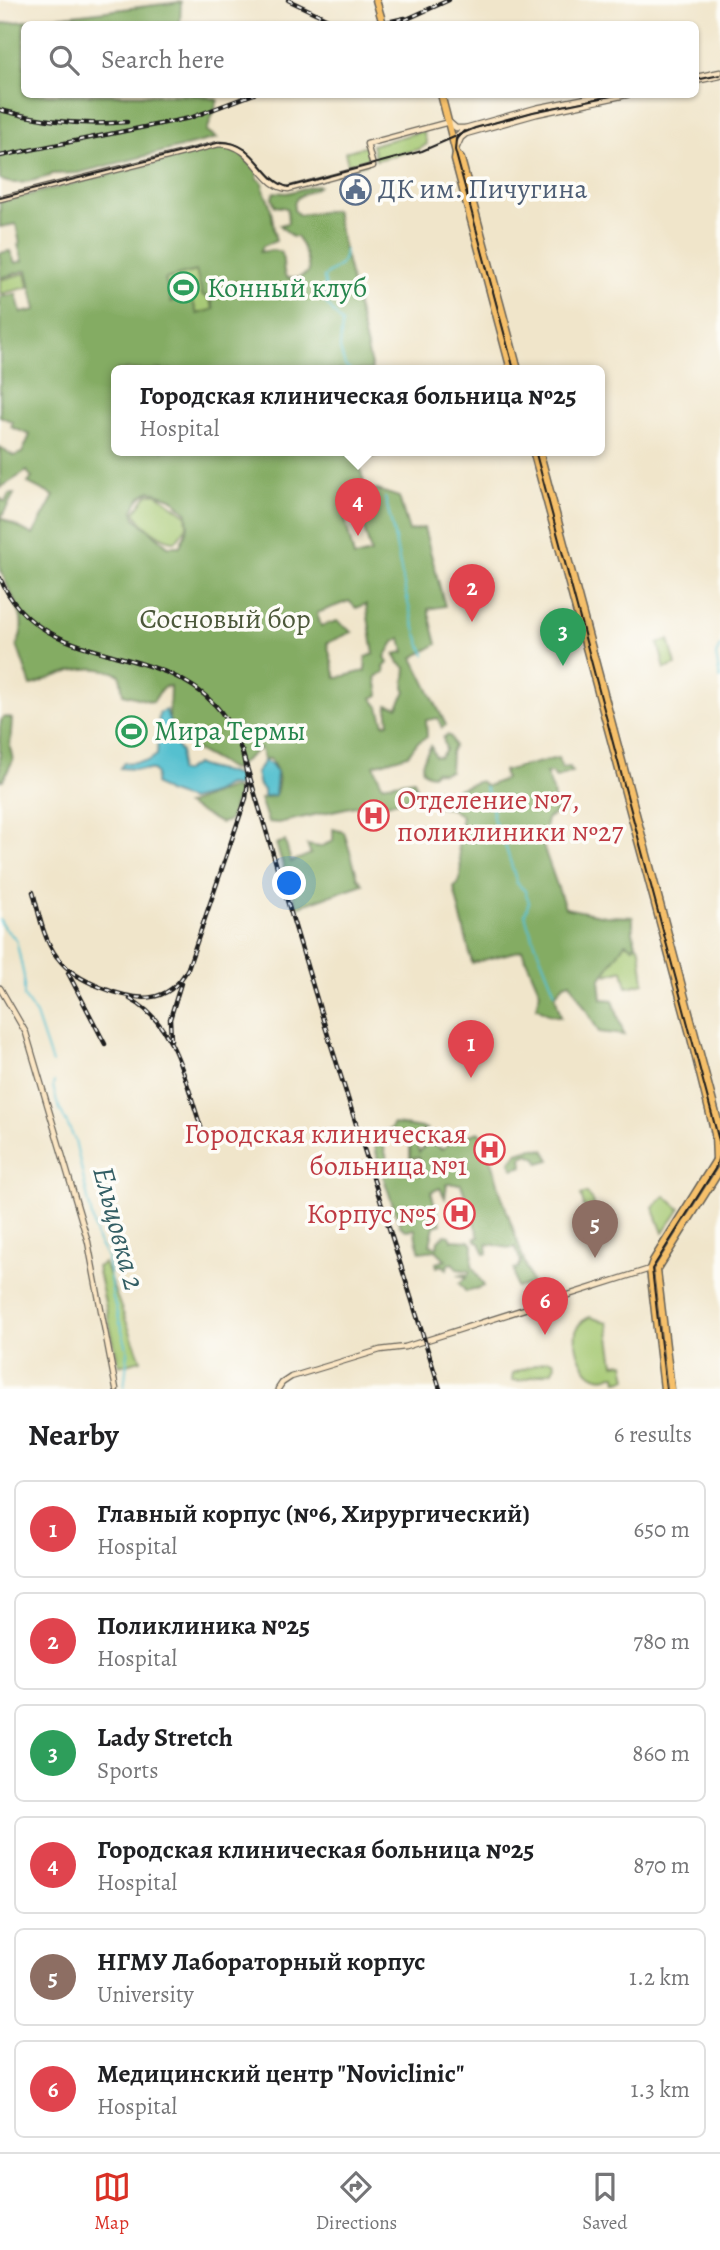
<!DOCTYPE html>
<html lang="en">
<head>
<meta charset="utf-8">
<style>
  :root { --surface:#fff; --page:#f2f2f2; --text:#202124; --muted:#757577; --line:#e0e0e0; --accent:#d93025 }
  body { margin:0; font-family:Alegreya,serif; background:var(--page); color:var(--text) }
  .you { position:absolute; left:290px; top:884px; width:24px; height:24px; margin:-18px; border:5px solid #fff; border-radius:50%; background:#1a73e8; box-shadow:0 0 0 10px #1a73e833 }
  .badge { display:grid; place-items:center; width:46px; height:46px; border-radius:50%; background:var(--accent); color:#fff; font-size:23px; font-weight:700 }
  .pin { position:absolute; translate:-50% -58px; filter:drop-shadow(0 2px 4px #0008) }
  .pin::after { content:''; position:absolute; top:37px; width:24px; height:21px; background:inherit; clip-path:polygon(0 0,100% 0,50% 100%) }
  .popup { position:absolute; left:111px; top:365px; width:494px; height:91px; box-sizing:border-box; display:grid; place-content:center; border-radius:10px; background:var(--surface); filter:drop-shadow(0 2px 5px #0005); font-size:23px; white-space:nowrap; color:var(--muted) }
  .popup b { font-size:26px; color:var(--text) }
  .popup::after { content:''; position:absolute; left:50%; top:100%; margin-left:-14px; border:14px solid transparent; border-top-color:var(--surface) }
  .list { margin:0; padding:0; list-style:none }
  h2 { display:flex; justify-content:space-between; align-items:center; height:91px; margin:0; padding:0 28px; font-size:30px }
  h2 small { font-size:23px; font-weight:400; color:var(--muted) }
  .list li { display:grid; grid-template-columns:46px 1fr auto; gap:21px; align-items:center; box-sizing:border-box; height:98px; margin:0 14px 14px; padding:0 14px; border:2px solid var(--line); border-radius:10px }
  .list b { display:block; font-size:26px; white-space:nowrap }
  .list p { margin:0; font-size:23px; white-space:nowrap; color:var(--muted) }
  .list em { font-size:23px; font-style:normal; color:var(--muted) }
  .icon { flex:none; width:38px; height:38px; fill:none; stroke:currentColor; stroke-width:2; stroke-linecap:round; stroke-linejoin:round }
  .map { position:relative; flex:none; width:720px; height:1389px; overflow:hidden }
  .search { position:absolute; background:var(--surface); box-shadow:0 2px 5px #0004; left:21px; right:21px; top:21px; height:77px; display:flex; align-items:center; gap:18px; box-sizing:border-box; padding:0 24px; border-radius:10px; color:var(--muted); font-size:26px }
  .sheet { height:763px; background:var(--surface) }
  nav { display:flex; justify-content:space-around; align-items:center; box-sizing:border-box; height:98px; border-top:2px solid var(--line); background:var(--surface); font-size:19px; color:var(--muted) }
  nav a { display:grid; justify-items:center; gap:4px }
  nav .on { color:var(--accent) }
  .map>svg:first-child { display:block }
  .green { fill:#a5c872; stroke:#607247; stroke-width:2 }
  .forest { fill:#84ac64; stroke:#506440; stroke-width:2; fill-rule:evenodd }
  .water { fill:#55c0cf; stroke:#386e76; stroke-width:2 }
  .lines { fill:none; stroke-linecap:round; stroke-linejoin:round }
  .stream { stroke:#55c0cf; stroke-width:2 }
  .secondary-casing { stroke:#666259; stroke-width:7 }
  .primary-casing { stroke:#666259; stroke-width:9 }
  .trunk-casing { stroke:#666259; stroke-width:9 }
  .secondary { stroke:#fbe6c4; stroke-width:4.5 }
  .primary { stroke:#f6c06b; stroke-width:6 }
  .trunk { stroke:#f6c06b; stroke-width:6 }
  .tram { stroke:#1c1c1c; stroke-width:2 }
  .rail-casing { stroke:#1c1c1c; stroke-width:4.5 }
  .rail { stroke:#fdfcf7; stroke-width:2; stroke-dasharray:5; stroke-linecap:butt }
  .labels { text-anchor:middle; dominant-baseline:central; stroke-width:7; stroke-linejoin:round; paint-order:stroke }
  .service-label { font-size:28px; fill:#4e5e75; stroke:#fdfcf7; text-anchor:start }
  .leisure-label { font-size:28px; fill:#27864d; stroke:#fdfcf7; text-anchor:start }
  .park-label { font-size:28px; fill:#4c583a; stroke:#fdfcf7 }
  .health-label { font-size:28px; fill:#be3a42; stroke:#fdfcf7; text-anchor:end }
  .water-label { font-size:30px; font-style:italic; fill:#335e64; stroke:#fdfcf7 }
</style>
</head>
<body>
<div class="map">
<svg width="720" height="1389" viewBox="0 0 720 1389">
  <rect width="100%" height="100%" fill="#fdfcf7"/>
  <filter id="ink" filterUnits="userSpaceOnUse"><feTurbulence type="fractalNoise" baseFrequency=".0143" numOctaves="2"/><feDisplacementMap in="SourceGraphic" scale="14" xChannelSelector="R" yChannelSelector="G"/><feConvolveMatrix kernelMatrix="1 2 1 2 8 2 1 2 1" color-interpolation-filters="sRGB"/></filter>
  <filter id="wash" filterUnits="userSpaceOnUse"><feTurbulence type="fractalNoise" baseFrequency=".00686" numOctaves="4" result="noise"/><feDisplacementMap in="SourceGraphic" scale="28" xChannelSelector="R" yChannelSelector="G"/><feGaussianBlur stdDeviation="1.57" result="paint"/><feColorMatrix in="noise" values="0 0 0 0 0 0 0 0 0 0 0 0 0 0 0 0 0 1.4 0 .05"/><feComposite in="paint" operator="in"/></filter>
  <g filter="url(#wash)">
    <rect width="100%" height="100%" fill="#f0e5ca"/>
    <g class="green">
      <path d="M423 131 427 144 419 149 376 160 372 145Z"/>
      <path d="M366 146 369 159 366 164 349 168 345 152Z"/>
      <path d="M196 271 214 310 197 314 170 302 165 279Z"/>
      <path d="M26 273 29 287 0 294V280Z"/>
      <path d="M148 494H157L186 515 187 526 176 541C164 542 139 524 135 512Z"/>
      <path d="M669 640 676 665 665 669 658 643Z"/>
      <path d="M625 942 633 947 636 944 640 949 644 983 627 987 623 970 607 975 606 970Z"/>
      <path d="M587 1193 593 1201 599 1225 590 1228 581 1195Z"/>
      <path d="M665 1196 680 1209 663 1233 653 1207Z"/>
      <path d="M104 1263 141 1360 119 1366 97 1267Z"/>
      <path d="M590 1317 608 1323 614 1364 624 1363 627 1379 617 1381 616 1375H613C585 1389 571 1344 577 1328 580 1322 585 1319 590 1317Z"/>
      <path d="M548 1360 553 1361 555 1365 552 1371 518 1381 512 1380 513 1373Z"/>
    </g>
    <g class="forest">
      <path d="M181 2 180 24H24V94L199 95 218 100 207 131 217 138 78 173 52 174 50 176C33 180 14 188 0 179V24Z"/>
      <path d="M227 148 240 153 258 170 257 178 262 182C263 191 266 194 269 202 273 215 273 229 276 241L263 246 260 252 273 250 281 252C285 260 281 268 286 277 295 281 301 276 309 272 308 259 304 248 297 237H292L280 225 288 223 287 208 275 206 272 198 274 192 287 193 317 185 319 186C309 194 292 193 294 210L299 215 335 210 372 370H117V450H395L358 461 365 486 399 497 409 531 424 528 445 606 428 609 437 644 413 658 446 725 442 728 438 718 426 720 427 737 417 743 408 755 374 765 382 785 414 780 418 795 380 806 378 801 278 823 268 822 260 799 275 795C281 780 279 772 270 759H264L260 748 233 770 193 748 169 721 170 686 163 687 153 702 123 694 120 675C90 660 59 674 31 686L17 645C32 613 6 595 0 566 0 545 0 520 0 498L5 502 9 494H14L1 518 33 535 54 496 28 483 32 478 27 471 0 488V447L14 456 22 453 30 435 11 427 13 422 0 416V297L16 294 21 313 36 310 27 270 0 278V253L10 251 15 263 23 261 18 245 20 244 16 224 0 227V202L203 151ZM196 271 202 295 211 299 214 309 197 314 191 295 171 302 165 279ZM150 491 171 498 187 513 188 527 180 546H168L135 518 133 511C137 501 140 496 150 491ZM360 514 371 553 354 557 345 518ZM349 601 356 608 366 604 374 654 366 657 365 671 336 678 327 643 352 632 337 621 321 626 317 613ZM401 638 404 652 394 654 399 663 406 668 404 687 406 691 398 707 387 705 389 723 384 724 379 707 372 698 379 695 376 677 385 673 384 667 388 663 385 657 394 642Z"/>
      <path d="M8 717 12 719 10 747 13 760 3 780 0 781V727L2 718Z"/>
      <path d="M447 735 451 737 454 746 451 752 450 771 442 773 436 771 432 775C414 772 425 756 431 746L435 756 440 757 446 750 443 738Z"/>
      <path d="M558 758 562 768 570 767 572 772 556 778 551 773H546L553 791 556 813 547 819 542 843 565 908 605 916 633 917V933L636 944 633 947 625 943 600 980 602 999 613 1000 624 1035 599 1032 570 982 564 984 555 995 561 1017 548 1014 536 1007 540 992 522 950 472 963 454 888C467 874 457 855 458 839 458 831 461 824 462 816L451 809 435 805 431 798 480 781 487 786 505 779 503 771Z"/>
      <path d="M230 788 237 790 238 794 229 821 220 823 186 805Z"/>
      <path d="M333 829 344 832 358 878 363 884 297 907 276 844 285 841 291 862 311 854 307 845 320 847 333 841Z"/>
      <path d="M393 1124C404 1125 414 1126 427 1129L415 1136 419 1152 429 1142 442 1149 456 1139 479 1132 488 1146 500 1191 532 1284 516 1288 514 1270 518 1268 521 1262 515 1247C505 1250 497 1244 487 1244L488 1253 485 1254 480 1243 476 1241 475 1238 479 1237 461 1184H447L445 1198 440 1188 431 1192 441 1224 434 1226 430 1245 437 1247 438 1240 445 1235 450 1236 452 1240 470 1241 473 1245 472 1266 484 1286 466 1292 459 1283 467 1277 457 1275 469 1274 470 1271 457 1269 453 1263 448 1264 447 1269 442 1265 437 1267 436 1263 446 1260 436 1250 420 1252 416 1239 415 1229 406 1230 400 1226 378 1161 373 1134 391 1129ZM395 1135 410 1137V1159L419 1157 420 1163 407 1170 391 1173 381 1137Z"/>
      <path d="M533 1148 544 1150 550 1160 539 1163 537 1158 529 1154 522 1157 523 1166 513 1169 510 1162 517 1153Z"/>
    </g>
    <g class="water">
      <path d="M166 710 170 724 178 738 176 746 181 752 179 771 183 772 196 764C212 772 224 769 240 777L241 786 228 785 209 795 190 800 167 792 155 784 156 774 153 770 120 768 124 763 148 761 157 755 159 713Z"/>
      <path d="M264 761 271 764 277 772 275 795 263 797V790L259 786 256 773Z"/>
    </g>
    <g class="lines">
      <g class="stream">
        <path d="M345 250C344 267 336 267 324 277L326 291 323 299 342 323 340 349 345 366 351 370"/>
        <path d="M370 450 371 456"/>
        <path d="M385 498C400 550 403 605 425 655"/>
        <path d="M720 646 716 655 720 679"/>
        <path d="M485 787 492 802 493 818 506 848 517 883 525 891 529 902 525 914 528 925 555 993"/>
        <path d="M0 920 4 928 16 939 24 977V997L36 1015 52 1063"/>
        <path d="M54 1082 53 1086 57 1103 75 1140 97 1240 107 1257 113 1298 128 1352 124 1389"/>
      </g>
    </g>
  </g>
  <g filter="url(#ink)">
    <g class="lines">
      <defs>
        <g id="secondary">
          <path d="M696 77 720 72"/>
          <path d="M696 81 720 76"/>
          <path d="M453 139 465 128 536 108 606 94"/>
          <path d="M456 149 461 138 466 134 537 114 631 94"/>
          <path d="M0 199 219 144C256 144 260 187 288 189L373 166 367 144 449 122 456 128H465"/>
          <path d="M0 988 26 1033 88 1242 116 1389"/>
          <path d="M278 1389 282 1383 291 1377 380 1350 405 1347 650 1269"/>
        </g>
        <g id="primary">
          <path d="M664 1389 650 1269 653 1261 716 1160"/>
          <path d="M671 1389 657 1270 720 1170"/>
        </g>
        <g id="trunk">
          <path d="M376 0 383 24"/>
          <path d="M441 94 456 153 455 160 511 370"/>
          <path d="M456 153 461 159 518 370"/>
          <path d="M533 450 690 1034 715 1134 716 1160 720 1163"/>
          <path d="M539 450 720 1129"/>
        </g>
      </defs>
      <use href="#secondary" class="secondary-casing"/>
      <use href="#primary" class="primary-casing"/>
      <use href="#trunk" class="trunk-casing"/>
      <use href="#secondary" class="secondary"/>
      <use href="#primary" class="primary"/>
      <use href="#trunk" class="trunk"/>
      <g class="tram">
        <path d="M696 80 720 75"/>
        <path d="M464 131 456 139 455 150 514 370"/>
        <path d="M0 198 221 142C257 142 261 179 288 187L422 151 475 128 533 112 621 94"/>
        <path d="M535 450 719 1141V1156L715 1169 652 1269 666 1389"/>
      </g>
      <defs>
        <g id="rail">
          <path d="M288 0 330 20 353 24"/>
          <path d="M378 24 405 18"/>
          <path d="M396 24 449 0"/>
          <path d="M0 110C41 121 85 126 127 122"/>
          <path d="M0 156 190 118 254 94"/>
          <path d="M0 578C39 671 155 639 215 705 228 718 234 735 242 751"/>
          <path d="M33 892C39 913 43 939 57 957 68 972 83 980 100 987 135 1001 168 1007 188 968L246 798 248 781 242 751 325 1026 440 1389"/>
          <path d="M68 973 105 1044"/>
          <path d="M130 999C176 1023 186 1085 202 1130"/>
          <path d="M171 1040 170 1019 181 983"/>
        </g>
      </defs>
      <use href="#rail" class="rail-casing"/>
      <use href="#rail" class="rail"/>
    </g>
  </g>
  <defs>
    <symbol id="civic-ring" viewBox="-11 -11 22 22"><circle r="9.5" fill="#fdfcf7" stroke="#5c6f8a" stroke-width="1.5"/><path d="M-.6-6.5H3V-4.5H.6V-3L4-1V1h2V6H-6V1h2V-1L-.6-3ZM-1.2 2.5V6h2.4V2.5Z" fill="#5c6f8a"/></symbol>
    <symbol id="stadium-ring" viewBox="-11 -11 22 22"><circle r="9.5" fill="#fdfcf7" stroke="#2e9e5b" stroke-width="1.5"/><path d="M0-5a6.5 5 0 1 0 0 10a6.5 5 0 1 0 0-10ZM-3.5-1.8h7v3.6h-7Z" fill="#2e9e5b"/></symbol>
    <symbol id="hospital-ring" viewBox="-11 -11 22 22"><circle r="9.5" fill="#fdfcf7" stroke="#e0444e" stroke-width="1.5"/><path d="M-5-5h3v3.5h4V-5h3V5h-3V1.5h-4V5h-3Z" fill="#e0444e"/></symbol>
  </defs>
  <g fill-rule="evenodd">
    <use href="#civic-ring" x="338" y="172" width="35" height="35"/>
    <use href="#stadium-ring" x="166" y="270" width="35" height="35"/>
    <use href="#stadium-ring" x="114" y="714" width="35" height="35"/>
    <use href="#hospital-ring" x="356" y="798" width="35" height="35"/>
    <use href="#hospital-ring" x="472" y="1132" width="35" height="35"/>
    <use href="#hospital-ring" x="442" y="1196" width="35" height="35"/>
  </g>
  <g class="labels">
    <g class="service-label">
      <text x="378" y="189">ДК им. Пичугина</text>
    </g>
    <g class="leisure-label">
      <text x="207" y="288">Конный клуб</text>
      <text x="154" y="731">Мира Термы</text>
    </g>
    <g class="park-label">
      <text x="225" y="619">Сосновый бор</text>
    </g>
    <g class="health-label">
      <text x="397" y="800" text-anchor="start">Отделение №7,<tspan x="397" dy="32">поликлиники №27</tspan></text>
      <text x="467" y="1134">Городская клиническая<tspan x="467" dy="32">больница №1</tspan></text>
      <text x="437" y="1214">Корпус №5</text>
    </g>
    <g class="water-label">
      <text transform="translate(119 1228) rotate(75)">Ельцовка 2</text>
    </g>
  </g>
</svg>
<div class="you"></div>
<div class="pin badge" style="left:471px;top:1078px;background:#e0444e">1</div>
<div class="pin badge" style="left:472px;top:622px;background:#e0444e">2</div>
<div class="pin badge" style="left:563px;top:666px;background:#2e9e5b">3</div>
<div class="pin badge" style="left:358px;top:536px;background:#e0444e">4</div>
<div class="popup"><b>Городская клиническая больница №25</b>Hospital</div>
<div class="pin badge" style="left:595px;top:1258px;background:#8d6e63">5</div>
<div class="pin badge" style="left:545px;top:1335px;background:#e0444e">6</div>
<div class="search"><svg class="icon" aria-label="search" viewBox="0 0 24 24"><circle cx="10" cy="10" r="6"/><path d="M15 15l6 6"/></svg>Search here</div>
</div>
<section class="sheet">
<h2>Nearby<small>6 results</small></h2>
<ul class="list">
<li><span class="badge" style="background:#e0444e">1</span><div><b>Главный корпус (№6, Хирургический)</b><p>Hospital</p></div><em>650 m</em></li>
<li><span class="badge" style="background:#e0444e">2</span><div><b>Поликлиника №25</b><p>Hospital</p></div><em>780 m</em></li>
<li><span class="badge" style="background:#2e9e5b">3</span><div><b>Lady Stretch</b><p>Sports</p></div><em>860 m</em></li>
<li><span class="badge" style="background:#e0444e">4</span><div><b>Городская клиническая больница №25</b><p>Hospital</p></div><em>870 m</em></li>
<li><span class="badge" style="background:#8d6e63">5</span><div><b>НГМУ Лабораторный корпус</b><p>University</p></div><em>1.2 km</em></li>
<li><span class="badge" style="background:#e0444e">6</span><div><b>Медицинский центр &quot;Noviclinic&quot;</b><p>Hospital</p></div><em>1.3 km</em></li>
</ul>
</section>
<nav>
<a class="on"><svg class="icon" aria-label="map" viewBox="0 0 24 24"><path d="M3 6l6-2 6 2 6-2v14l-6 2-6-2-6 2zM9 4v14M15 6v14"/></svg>Map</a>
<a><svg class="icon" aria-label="directions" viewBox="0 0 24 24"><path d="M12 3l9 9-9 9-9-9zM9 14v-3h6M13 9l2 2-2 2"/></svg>Directions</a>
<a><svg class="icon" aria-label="saved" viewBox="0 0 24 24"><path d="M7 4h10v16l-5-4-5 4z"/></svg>Saved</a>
</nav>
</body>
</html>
